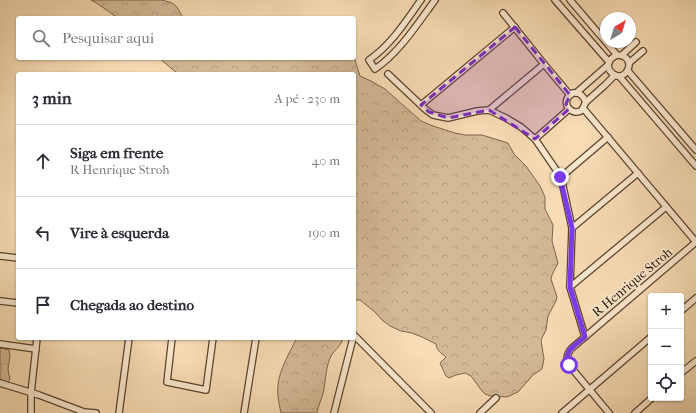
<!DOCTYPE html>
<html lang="pt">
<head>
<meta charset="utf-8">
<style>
  :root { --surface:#fff; --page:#f2f2f3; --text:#2b2b33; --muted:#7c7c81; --line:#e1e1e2 }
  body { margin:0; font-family:"IM FELL French Canon",serif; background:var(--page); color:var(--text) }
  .controls { position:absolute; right:12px; bottom:12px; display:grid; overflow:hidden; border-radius:4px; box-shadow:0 1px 3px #0004 }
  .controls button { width:36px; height:36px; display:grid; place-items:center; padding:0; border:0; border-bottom:1px solid var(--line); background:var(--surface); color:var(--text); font:20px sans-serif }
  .compass { position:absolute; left:600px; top:12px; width:36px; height:36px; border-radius:50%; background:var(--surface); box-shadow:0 1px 3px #0004; rotate:38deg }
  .stop { position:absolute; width:12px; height:12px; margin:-9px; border:3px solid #7c3aed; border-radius:50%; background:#fff }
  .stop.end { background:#7c3aed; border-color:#fff; box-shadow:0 1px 4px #0008 }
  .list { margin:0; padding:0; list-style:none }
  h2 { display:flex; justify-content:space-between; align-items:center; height:52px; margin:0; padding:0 16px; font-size:17px }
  h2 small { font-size:13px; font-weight:400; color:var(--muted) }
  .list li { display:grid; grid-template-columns:26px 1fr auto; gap:12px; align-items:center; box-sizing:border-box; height:72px; padding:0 16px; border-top:1px solid var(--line) }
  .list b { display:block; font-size:15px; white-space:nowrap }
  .list p { margin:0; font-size:13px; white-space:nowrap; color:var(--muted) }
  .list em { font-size:13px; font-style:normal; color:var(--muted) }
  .icon { flex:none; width:22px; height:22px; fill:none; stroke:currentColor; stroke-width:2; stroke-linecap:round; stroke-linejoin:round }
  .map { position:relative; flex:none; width:696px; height:413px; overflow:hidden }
  .search { position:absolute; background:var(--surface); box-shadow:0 1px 3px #0004; left:16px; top:16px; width:340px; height:44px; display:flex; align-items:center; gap:10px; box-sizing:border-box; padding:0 14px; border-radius:4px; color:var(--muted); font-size:15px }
  .panel { position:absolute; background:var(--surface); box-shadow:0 1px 3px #0004; left:16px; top:72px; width:340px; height:268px; border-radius:4px }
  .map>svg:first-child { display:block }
  .forest { fill:url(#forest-crowns); stroke:#7d644b }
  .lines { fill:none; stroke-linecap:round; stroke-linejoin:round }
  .street-casing { stroke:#5a432d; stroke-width:8 }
  .street { stroke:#fae8cf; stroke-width:5.5 }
  .route { stroke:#7c3aed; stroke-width:5 }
  .marked { fill:#7b2cbf; fill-opacity:0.2; stroke:#7b2cbf; stroke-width:3; stroke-dasharray:8 5; stroke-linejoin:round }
  .labels { text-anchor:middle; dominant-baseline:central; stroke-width:3.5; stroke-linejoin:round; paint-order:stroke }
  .street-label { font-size:13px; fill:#261000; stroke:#fae8cf }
</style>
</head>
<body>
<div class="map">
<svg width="696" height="413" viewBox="0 0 696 413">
  <defs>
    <pattern id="forest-crowns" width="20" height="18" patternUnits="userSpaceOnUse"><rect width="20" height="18" fill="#d4b996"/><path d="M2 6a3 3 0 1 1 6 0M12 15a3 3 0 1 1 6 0" fill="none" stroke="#b69e80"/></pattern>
  </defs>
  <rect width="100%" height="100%" fill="#f8dcb5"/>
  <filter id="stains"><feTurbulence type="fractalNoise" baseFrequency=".005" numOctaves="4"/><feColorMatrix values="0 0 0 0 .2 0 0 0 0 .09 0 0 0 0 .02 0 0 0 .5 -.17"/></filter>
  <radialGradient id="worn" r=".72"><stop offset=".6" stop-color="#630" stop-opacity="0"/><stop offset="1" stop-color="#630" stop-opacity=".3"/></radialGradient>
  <g class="forest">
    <path d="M91 0H162C164 1 167 1 169 2 177 4 179 11 183 18H118L98 4Z"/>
    <path d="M354 57 360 76 371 81 385 89 421 121 433 126 455 133 465 135H482L508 143 514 154 526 166 540 186 545 197V209L553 225 552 241 558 263 552 275 551 279 557 297 556 301 548 316 546 330 541 340 544 359 542 369 533 375 518 392 507 397 491 396 485 394 482 391 471 376 465 373 456 375 449 378 446 376 440 363 446 357C441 353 437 351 436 344L422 337 412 333 401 331 390 326 382 320 375 312 360 300H354V74H178L159 58Z"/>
    <path d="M297 338H342C343 345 334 350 331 356 326 366 326 378 324 389 323 397 318 405 317 413H281C279 404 277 394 278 385 279 371 290 351 297 338Z"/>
    <path d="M0 348 9 350 10 355 8 369 10 380 8 382H3L0 381Z"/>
  </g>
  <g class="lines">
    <defs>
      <g id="street">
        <path d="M421 0C406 21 391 45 369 60L375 69C399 53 418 23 435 0"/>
        <path d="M555 0 609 62"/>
        <path d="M570 0 617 55C640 56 625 86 612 73 604 66 610 58 617 55"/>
        <path d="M503 13 544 64 570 95"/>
        <path d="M622 55 636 42"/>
        <path d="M629 63 643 51"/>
        <path d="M628 71 696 150"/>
        <path d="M388 74 425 109 433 115 448 118 477 111 489 110 506 118 521 127 535 139 561 177 572 228 570 287 585 337"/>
        <path d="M619 76 696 166"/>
        <path d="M573 93C580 92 583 96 586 102 585 103 583 108 583 109 574 119 557 102 573 93Z"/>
        <path d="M576 93 608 65"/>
        <path d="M586 102 605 85 615 75"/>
        <path d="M421 105 515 27"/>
        <path d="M583 108 696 242"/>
        <path d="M489 110 544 64"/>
        <path d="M535 139 569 109"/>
        <path d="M561 177 608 137"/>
        <path d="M572 228 638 173"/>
        <path d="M0 256 18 258"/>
        <path d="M570 287 666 207"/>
        <path d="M0 301 18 303"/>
        <path d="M681 311 696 298"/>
        <path d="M354 335 431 413"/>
        <path d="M172 338 167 382 206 390 213 338"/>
        <path d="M0 344 36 349"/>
        <path d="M681 373 696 361"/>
        <path d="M0 383 39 395 84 412 96 413"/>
        <path d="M31 413V393L37 338"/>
        <path d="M119 413 129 338"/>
        <path d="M244 413 256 338"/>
        <path d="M334 413 353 338"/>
        <path d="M480 413 496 398"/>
        <path d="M562 413 651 337"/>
        <path d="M609 413 569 365C566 359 567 353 572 348L696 242"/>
        <path d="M635 413 652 398"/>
      </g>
    </defs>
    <use href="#street" class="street-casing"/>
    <use href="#street" class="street"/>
  </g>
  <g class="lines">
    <path class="route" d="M560 177 572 228 570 287 585 337C576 345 562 351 569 365"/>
  </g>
  <path class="marked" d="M515 27 570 95 566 104 569 109 535 139 489 110 448 118 429 112 421 105Z"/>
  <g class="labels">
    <g class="street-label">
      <text transform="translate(632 282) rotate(-40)">R Henrique Stroh</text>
    </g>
  </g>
  <rect width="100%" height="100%" filter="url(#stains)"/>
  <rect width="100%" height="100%" fill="url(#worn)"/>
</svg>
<div class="controls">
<button>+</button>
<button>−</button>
<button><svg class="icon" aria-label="locate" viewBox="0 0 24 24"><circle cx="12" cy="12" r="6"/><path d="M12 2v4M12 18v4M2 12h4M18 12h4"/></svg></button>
</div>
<svg class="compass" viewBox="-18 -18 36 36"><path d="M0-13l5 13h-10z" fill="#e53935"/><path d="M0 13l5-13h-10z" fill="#7c7c81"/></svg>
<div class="stop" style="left:569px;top:365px"></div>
<div class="stop end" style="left:560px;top:177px"></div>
<div class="search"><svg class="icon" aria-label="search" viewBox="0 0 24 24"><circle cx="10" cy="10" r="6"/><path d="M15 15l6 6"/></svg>Pesquisar aqui</div>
<section class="panel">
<h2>3 min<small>A pé · 230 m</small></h2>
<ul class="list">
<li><svg class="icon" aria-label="ahead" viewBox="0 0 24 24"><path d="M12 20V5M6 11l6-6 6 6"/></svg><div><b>Siga em frente</b><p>R Henrique Stroh</p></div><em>40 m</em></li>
<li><svg class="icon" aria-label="left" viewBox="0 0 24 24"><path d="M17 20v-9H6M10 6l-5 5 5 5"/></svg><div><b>Vire à esquerda</b></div><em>190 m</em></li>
<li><svg class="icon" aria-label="arrive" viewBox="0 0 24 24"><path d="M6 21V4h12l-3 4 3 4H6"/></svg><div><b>Chegada ao destino</b></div></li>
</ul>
</section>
</div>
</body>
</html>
